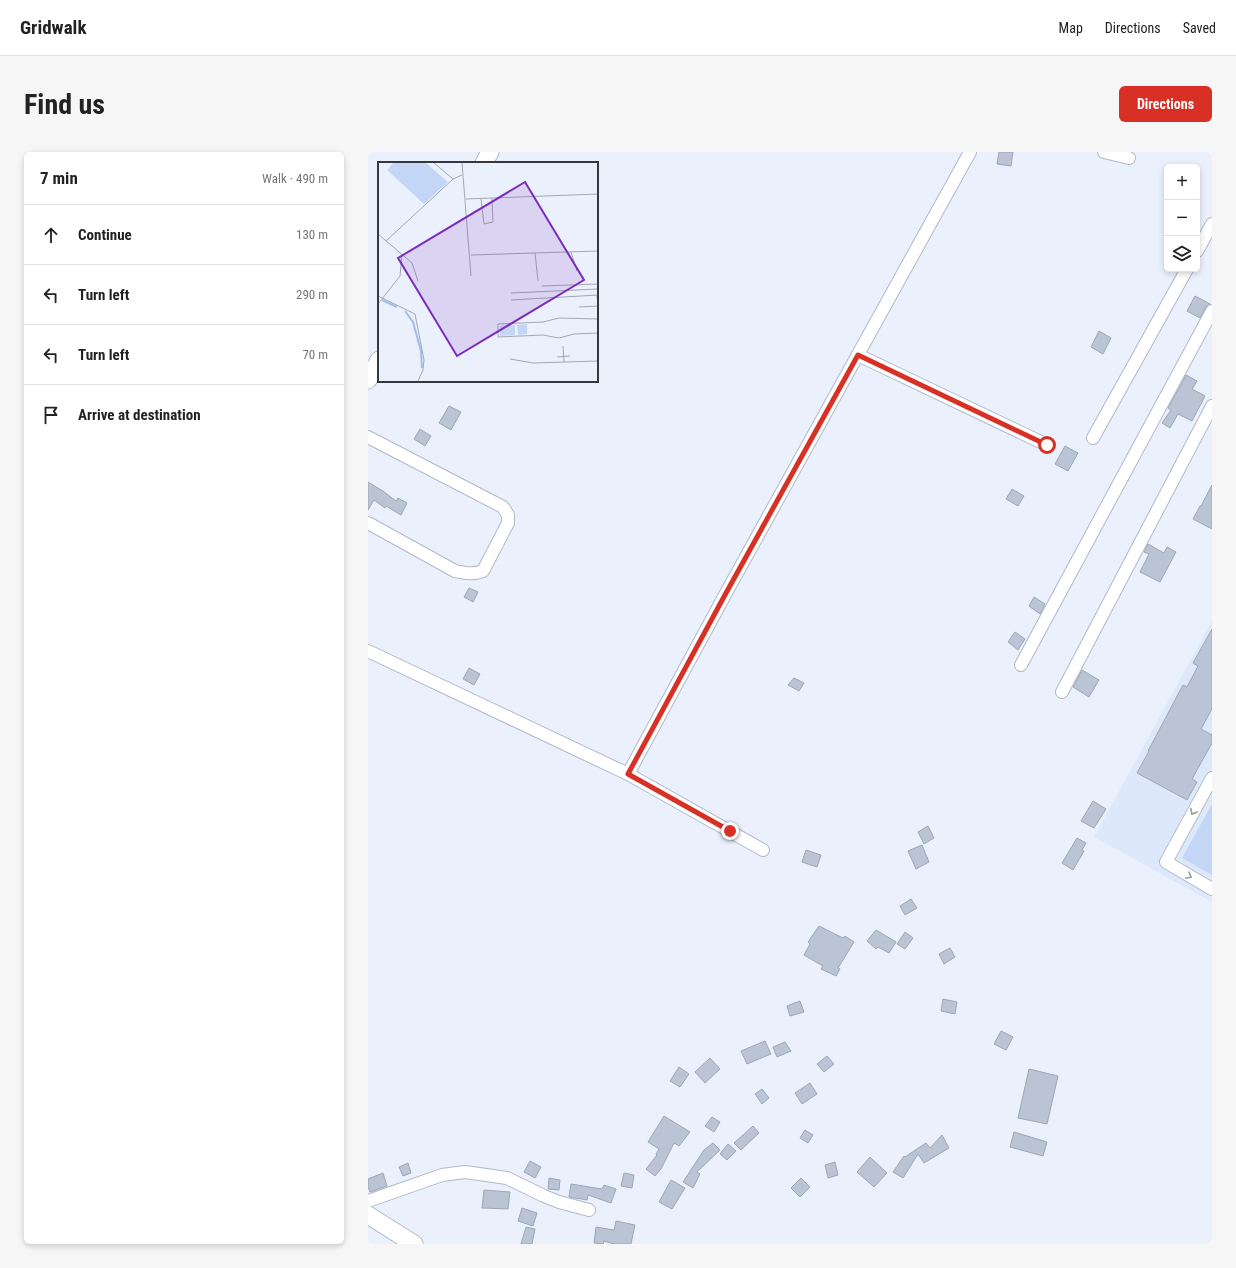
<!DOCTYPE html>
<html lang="en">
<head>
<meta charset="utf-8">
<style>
  :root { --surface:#fff; --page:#f6f6f6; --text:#222; --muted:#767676; --line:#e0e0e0; --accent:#d93025 }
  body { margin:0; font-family:"Roboto Condensed",sans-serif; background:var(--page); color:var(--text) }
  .controls { position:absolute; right:12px; top:12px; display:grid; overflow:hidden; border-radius:6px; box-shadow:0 2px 6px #0003 }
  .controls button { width:36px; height:36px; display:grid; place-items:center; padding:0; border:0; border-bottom:1px solid var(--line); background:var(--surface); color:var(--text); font:20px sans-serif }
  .stop { position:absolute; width:12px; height:12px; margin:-9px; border:3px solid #d93025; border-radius:50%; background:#fff }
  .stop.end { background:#d93025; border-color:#fff; box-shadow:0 1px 4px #0008 }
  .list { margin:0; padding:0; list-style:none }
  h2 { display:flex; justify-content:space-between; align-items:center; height:52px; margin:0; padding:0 16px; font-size:17px }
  h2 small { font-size:13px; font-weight:400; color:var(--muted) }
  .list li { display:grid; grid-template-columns:26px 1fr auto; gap:12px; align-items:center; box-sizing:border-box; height:60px; padding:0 16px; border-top:1px solid var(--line) }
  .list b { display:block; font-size:15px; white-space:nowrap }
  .list em { font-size:13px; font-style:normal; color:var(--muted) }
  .icon { flex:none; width:22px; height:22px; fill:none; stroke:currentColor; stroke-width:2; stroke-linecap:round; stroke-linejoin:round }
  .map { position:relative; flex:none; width:844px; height:1092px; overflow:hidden; border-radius:6px }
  header { display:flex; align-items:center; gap:24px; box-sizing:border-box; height:56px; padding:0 20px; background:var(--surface); border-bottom:1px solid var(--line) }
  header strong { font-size:19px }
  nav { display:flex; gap:22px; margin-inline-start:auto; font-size:14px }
  .intro { display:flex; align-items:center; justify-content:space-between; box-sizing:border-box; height:96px; padding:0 24px }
  h1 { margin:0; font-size:28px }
  .button { padding:10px 18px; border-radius:6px; background:var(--accent); color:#fff; font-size:14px; font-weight:700 }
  main { display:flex; gap:24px; padding:0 24px }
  aside { flex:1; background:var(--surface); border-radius:6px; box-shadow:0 2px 6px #0003 }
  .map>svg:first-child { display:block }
  .built { fill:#dde8fb }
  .green { fill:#c3d6f6 }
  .building { fill:#bac4d5; stroke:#9da6b7 }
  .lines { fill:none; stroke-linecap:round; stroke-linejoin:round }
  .street-casing { stroke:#afb9c9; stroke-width:14 }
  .secondary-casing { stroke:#afb9c9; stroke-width:19 }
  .street { stroke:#fff; stroke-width:12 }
  .secondary { stroke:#fff; stroke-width:17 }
  .oneway { stroke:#9a9c9f }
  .route { stroke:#d93025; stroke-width:5 }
  .inset-river { fill:none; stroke:#a1bcee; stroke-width:2 }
  .inset-road { fill:none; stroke:#a2a7b0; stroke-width:1 }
  .view { fill:#7b2cbf; fill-opacity:0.15; stroke:#7b2cbf; stroke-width:2 }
  .inset-edge { fill:none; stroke:#34383f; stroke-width:2 }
</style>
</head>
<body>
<header>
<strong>Gridwalk</strong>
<nav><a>Map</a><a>Directions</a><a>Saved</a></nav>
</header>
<div class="intro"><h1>Find us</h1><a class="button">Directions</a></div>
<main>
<aside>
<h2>7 min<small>Walk · 490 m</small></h2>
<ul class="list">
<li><svg class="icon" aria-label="ahead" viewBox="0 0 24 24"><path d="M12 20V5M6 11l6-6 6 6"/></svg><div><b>Continue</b></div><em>130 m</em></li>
<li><svg class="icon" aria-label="left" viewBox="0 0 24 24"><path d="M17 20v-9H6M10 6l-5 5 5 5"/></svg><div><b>Turn left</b></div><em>290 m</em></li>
<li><svg class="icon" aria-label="left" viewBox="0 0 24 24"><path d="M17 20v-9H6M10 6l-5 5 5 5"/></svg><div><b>Turn left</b></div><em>70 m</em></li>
<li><svg class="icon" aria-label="arrive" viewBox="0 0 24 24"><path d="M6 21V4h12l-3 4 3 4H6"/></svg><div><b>Arrive at destination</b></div></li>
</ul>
</aside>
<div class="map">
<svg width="844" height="1092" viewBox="0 0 844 1092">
  <rect width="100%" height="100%" fill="#ebf1fc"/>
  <path class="built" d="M844 469V750L726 685Z"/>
  <path class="green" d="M844 652V723L814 706Z"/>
  <g class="building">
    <path d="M631 0H645L643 14 629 12Z"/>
    <path d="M827 144 842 152 838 155 832 166 819 159Z"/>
    <path d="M731 179 743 186 735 202 723 195Z"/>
    <path d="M818 223 829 229 824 237 837 244 824 269 810 262 802 276 794 271 803 258 800 256Z"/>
    <path d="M81 254 93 260 83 278 71 271Z"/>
    <path d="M52 277 63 284 57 294 46 287Z"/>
    <path d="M697 294 710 301 700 319 687 312Z"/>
    <path d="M0 330 15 339 28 349 30 346 39 351 33 363 18 354 17 356 6 348 0 358Z"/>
    <path d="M844 333V377L825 367 832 354H833Z"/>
    <path d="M644 337 656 344 650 354 638 347Z"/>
    <path d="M780 392 796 401 799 395 808 400 792 430 772 420 781 402 776 400Z"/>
    <path d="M101 436 110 440 105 450 96 445Z"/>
    <path d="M666 445 677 452 672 462 661 454Z"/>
    <path d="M844 477V557L833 577 844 583V591L824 627 829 630 819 648 769 621 781 599H780L815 533 819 535 830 514 825 511Z"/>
    <path d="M647 480 657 487 650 498 640 490Z"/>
    <path d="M101 516 112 522 106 533 95 527Z"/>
    <path d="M714 518 731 528 721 545 705 535Z"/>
    <path d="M426 526 436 531 431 539 420 533Z"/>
    <path d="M725 649 738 657 726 676 713 669Z"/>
    <path d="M560 674 566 686 556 692 550 680Z"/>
    <path d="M709 686 718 691 714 698 716 699 705 718 694 711Z"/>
    <path d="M554 693 561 710 548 717 540 699Z"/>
    <path d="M438 698 453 703 449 715 434 710Z"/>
    <path d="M543 747 549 756 537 763 532 754Z"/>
    <path d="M451 774 475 786 477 784 486 790 470 816 472 817 468 824 453 817 455 814 436 803 442 792 440 790Z"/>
    <path d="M508 778 528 790 521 801 510 795 508 797 499 789Z"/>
    <path d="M537 780 545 786 537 797 529 792Z"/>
    <path d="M582 796 587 805 576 812 571 802Z"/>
    <path d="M575 847 589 850 587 862 573 859Z"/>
    <path d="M432 849 436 860 422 864 419 854Z"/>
    <path d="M633 879 645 885 638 898 626 892Z"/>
    <path d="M397 889 403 902 379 912 373 899Z"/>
    <path d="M417 890 423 899 409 905 405 895Z"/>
    <path d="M459 904 466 912 456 920 449 912Z"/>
    <path d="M342 906 352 917 337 931 327 920Z"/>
    <path d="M311 915 321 922 312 935 302 929Z"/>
    <path d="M661 917 690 924 679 972 650 966Z"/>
    <path d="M442 931 449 942 434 952 427 941Z"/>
    <path d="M394 937 401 946 394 952 387 942Z"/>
    <path d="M296 964 322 980 311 994 306 991 293 1017 287 1024 278 1017 289 1003 288 1002 291 997 280 990Z"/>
    <path d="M344 965 352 970 346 980 337 974Z"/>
    <path d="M385 974 391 981 373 998 366 991Z"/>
    <path d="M437 978 445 983 440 991 432 986Z"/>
    <path d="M646 980 679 990 675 1004 642 995Z"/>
    <path d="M574 983 581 996 556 1011 550 1002 535 1026 525 1020 536 1004 537 1005 558 991 562 996Z"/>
    <path d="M345 991 352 998 329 1020 332 1022 325 1036 315 1030 336 998Z"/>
    <path d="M360 992 368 999 359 1008 352 1002Z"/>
    <path d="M502 1005 519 1021 506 1035 489 1020Z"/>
    <path d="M162 1009 173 1015 167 1026 156 1020Z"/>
    <path d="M467 1010 470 1023 460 1026 457 1013Z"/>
    <path d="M40 1011 43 1021 35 1024 31 1015Z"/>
    <path d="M15 1021 19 1034 2 1040 0 1035V1027Z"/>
    <path d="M256 1021 266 1023 264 1036 253 1034Z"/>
    <path d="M181 1026 192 1028 191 1038 180 1037Z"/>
    <path d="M433 1026 442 1035 432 1045 423 1036Z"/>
    <path d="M303 1028 317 1036 304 1057 291 1050Z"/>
    <path d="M203 1032 234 1037 236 1033 248 1037 243 1051 220 1043 219 1048 201 1045Z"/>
    <path d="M116 1038 142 1040 140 1057 114 1056Z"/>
    <path d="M154 1056 169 1061 165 1074 150 1069Z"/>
    <path d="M248 1069 267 1073 263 1092H246L236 1089 235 1092 226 1091 228 1075 246 1078Z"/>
    <path d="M158 1075 167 1077 164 1092H153Z"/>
  </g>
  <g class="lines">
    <defs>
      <g id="street">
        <path d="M736 0 761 6"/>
        <path d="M829 99 844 72"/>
        <path d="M490 203 679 293"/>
        <path d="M0 285 135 355 140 363V371L115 419C105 423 97 421 87 419L0 371"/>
        <path d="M725 286 819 117"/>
        <path d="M0 499 260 622 395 698"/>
        <path d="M653 513 844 159"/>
        <path d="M694 540 844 254"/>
        <path d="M260 622 358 441 602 0"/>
        <path d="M844 626 798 710 844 737"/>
        <path d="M0 1049 74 1023 97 1020 139 1026 176 1044 191 1050 221 1058"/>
      </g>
      <g id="secondary">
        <path d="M116 11 122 0"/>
        <path d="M0 228 11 208"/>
        <path d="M0 1063 46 1092"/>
      </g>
    </defs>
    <use href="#street" class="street-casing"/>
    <use href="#secondary" class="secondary-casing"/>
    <use href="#street" class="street"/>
    <use href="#secondary" class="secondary"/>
  </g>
  <defs><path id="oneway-chevron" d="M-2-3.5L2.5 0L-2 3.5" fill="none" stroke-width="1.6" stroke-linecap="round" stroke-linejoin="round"/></defs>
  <g class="oneway">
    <use href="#oneway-chevron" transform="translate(825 660) rotate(119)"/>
    <use href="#oneway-chevron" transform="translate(821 724) rotate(30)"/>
  </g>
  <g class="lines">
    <path class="route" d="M362 679 260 622 358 441 490 203 679 293"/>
  </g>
  <g transform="translate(10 10)">
    <rect width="220" height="220" fill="#ebf1fc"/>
    <path d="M15 1H48L70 20 46 42 9 8ZM149 162V172L140 173 139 163ZM137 163V173L122 174V164Z" fill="#c3d6f6"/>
    <path class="inset-river" d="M4 138 19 145M27 149 35 160 43 189 44 206"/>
    <path class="inset-road" d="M56 1 75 17M84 1 93 114M88 37 220 32M103 37 106 62 115 60 114 36M0 72 34 101 40 119M8 79 75 17 84 13M193 90 199 109M157 91 160 119M93 93 220 89M164 124 220 122M133 131 220 127M0 134 37 152 46 198 45 208 40 219M133 138 220 133M0 142 22 114 24 92M201 145 220 144 219 133M220 157 181 156 165 160 120 162V175L165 173 181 176 196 172 220 171M185 184 186 200M179 195 192 194M132 197 155 201 220 199"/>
    <path class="view" d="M147 20 206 118 79 194 20 96Z"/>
    <rect width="220" height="220" class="inset-edge"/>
  </g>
</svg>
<div class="controls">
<button>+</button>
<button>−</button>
<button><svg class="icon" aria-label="layers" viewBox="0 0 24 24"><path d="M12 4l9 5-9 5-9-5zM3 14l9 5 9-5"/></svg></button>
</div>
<div class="stop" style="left:679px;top:293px"></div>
<div class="stop end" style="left:362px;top:679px"></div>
</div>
</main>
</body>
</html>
